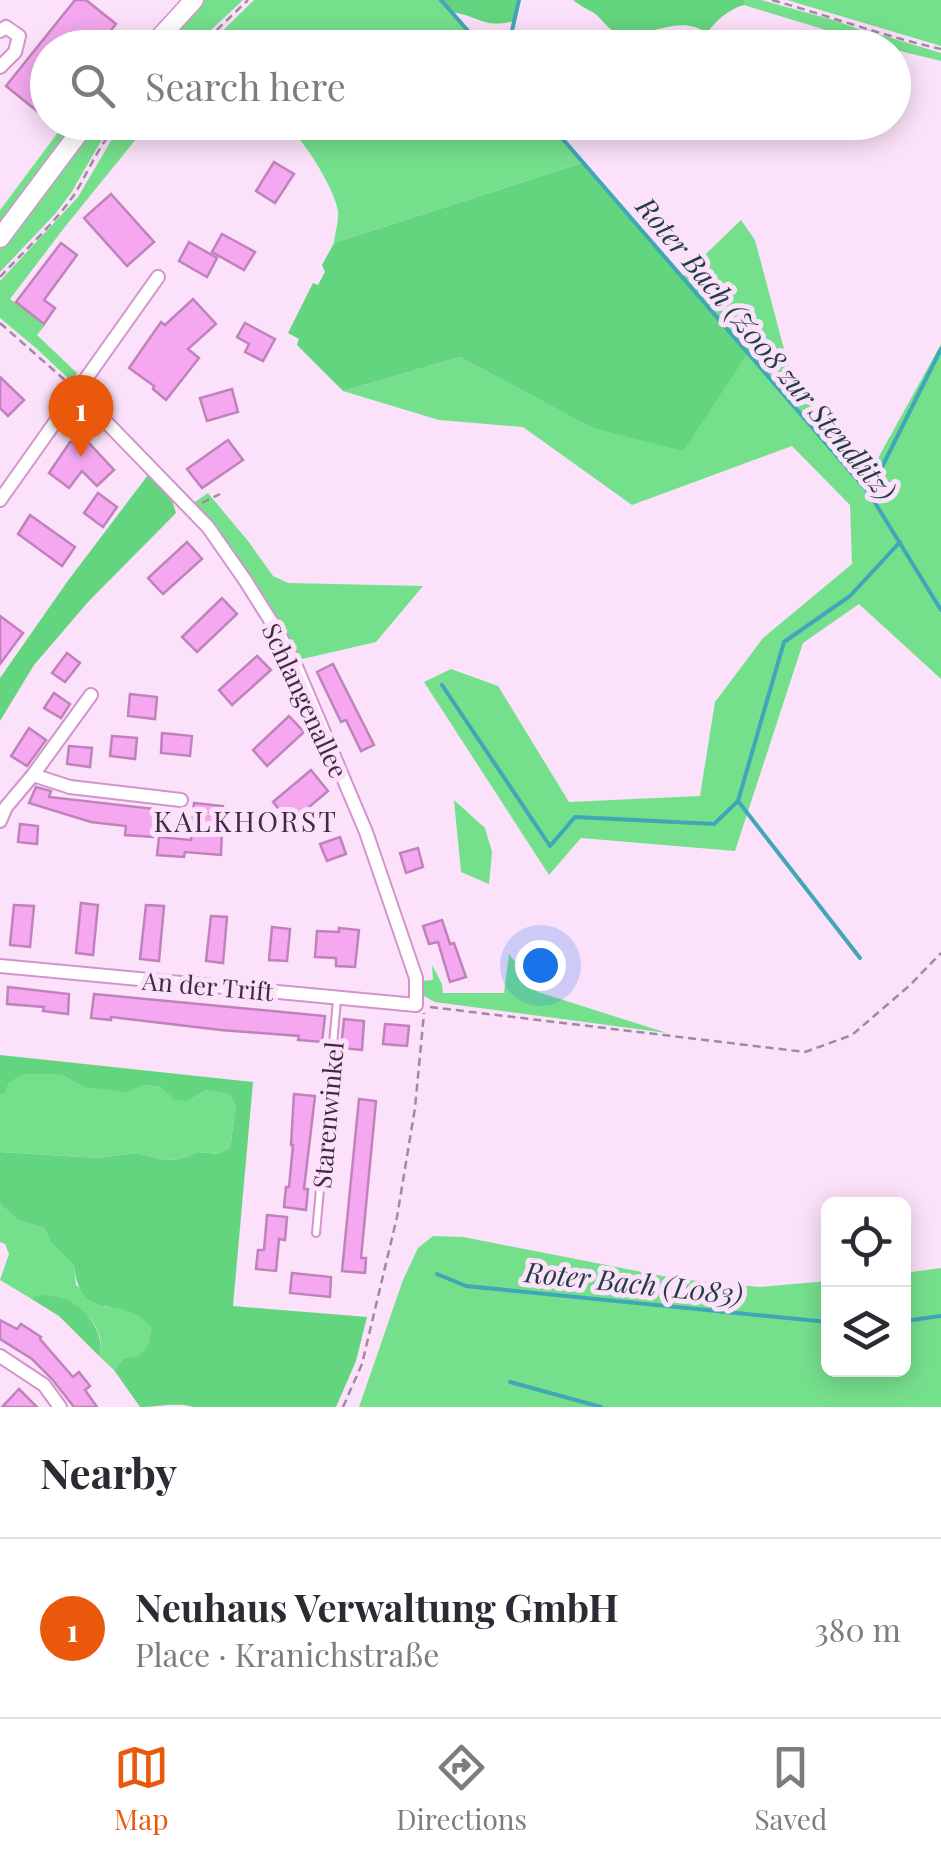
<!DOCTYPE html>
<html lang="en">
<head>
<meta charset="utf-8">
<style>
  :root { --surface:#fff; --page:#f2f2f3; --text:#2b2b33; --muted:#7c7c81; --line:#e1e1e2; --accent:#ea580c }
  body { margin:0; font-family:"Playfair Display",serif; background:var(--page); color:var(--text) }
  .controls { position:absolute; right:30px; bottom:30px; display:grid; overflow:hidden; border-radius:15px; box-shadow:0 5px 25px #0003 }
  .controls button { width:90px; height:90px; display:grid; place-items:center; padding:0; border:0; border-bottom:2px solid var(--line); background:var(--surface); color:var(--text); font:50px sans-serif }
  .you { position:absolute; left:540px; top:965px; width:35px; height:35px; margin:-25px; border:8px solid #fff; border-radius:50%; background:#1a73e8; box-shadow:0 0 0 15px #1a73e833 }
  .badge { display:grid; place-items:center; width:65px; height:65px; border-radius:50%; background:var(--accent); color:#fff; font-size:32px; font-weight:700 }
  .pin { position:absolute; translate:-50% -82px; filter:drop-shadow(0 2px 5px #0008) }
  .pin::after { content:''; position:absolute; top:52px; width:35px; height:30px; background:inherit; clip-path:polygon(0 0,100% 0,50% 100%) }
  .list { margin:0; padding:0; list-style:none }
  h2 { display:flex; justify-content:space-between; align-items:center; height:130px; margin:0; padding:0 40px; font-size:42px }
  h2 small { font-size:32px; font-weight:400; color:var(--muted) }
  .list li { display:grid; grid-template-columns:65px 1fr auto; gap:30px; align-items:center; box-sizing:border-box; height:180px; padding:0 40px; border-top:2px solid var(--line) }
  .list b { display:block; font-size:38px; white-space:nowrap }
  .list p { margin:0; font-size:32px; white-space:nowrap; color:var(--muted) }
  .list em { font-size:32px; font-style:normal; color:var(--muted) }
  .icon { flex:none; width:55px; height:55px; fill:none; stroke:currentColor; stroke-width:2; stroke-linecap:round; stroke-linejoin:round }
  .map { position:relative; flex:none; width:941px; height:1407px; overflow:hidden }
  .search { position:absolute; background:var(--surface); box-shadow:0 5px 25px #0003; left:30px; right:30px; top:30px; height:110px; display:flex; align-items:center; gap:25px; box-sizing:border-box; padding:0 35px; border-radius:55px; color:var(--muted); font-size:38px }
  .sheet { height:310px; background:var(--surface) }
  nav { display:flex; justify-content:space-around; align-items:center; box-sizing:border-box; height:140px; border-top:2px solid var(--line); background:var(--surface); font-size:28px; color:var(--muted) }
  nav a { display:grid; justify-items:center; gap:5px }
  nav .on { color:var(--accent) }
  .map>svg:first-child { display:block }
  .green { fill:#75e08c }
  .forest { fill:#63d57e }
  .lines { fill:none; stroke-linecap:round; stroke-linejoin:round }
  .stream { stroke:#3fa7b7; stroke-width:4 }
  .building { fill:#f5a8f0; stroke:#bf82bb; stroke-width:2.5 }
  .lane-casing { stroke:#d394ce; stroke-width:10 }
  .street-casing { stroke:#d394ce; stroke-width:16 }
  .secondary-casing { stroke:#d394ce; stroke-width:21 }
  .path { stroke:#a288a0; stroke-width:2.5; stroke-dasharray:8 5; stroke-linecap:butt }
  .lane { stroke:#fff; stroke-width:6 }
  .street { stroke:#fff; stroke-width:12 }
  .secondary { stroke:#fff; stroke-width:18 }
  .labels { text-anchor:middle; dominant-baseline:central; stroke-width:10; stroke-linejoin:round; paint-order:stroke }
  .street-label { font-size:25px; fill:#432a42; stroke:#fbe1f9 }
  .water-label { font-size:28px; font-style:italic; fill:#203f44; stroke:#fbe1f9 }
  .neighbourhood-label { font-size:28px; letter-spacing:2.5px; fill:#432a42; stroke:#fbe1f9 }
</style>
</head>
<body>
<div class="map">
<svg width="941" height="1407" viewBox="0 0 941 1407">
  <rect width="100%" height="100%" fill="#fbe1f9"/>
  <g class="green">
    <path d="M204 0H243L193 47 161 48Z"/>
    <path d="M254 0H441L483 47 205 48Z"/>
    <path d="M744 0H761L837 21 871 34 885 36 941 53V61L871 44 744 5Z"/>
    <path d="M787 0H941V46Z"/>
    <path d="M127 122 149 123 64 228 10 299 45 325 37 335 77 373 71 381 36 348 0 318V281L78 197 115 134Z"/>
    <path d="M65 123H76L0 224V210Z"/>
    <path d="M98 123H115L108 129 71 193 55 214 0 272V249Z"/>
    <path d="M281 123H548L582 163 334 243C335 233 339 221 338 211 336 191 299 129 281 123Z"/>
    <path d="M741 220 755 240 792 379 856 460H877L941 344V679L859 604 803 643 735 851 581 838 549 875 424 682 451 669 498 686 569 802 700 796 715 702 763 638 852 564 850 505 792 446 632 505 523 427 439 420 343 391 460 357 590 427 747 353 682 277Z"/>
    <path d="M208 493 248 541 273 576 288 583 423 586 376 642 298 660 192 504Z"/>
    <path d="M454 800 485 828 492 852 489 884 461 872Z"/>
    <path d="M509 954 538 992 667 1033 435 1002 424 996 421 981 433 980 432 965 442 984 443 993H504Z"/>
    <path d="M22 1073 60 1074 83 1087 143 1085 161 1087 188 1101 206 1090 228 1094 236 1105 230 1148 220 1154 197 1152 181 1159 165 1160 136 1153 97 1158 0 1152V1095L5 1094 9 1083Z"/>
    <path d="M0 1204 18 1220 44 1228 52 1244 74 1265 76 1285 106 1307H122L145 1318 153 1328 149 1343 139 1357 123 1359 114 1370 100 1357C109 1319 63 1289 30 1298L0 1280 9 1254 5 1244 0 1242Z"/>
    <path d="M433 1236 463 1237 678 1279 760 1287 828 1281V1370H904V1273L941 1268V1407H359L403 1280 418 1248Z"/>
  </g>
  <g class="forest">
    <path d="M441 0H520L514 21C482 29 481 16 451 12Z"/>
    <path d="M573 0H744V5C727 10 717 20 707 33 677 12 646 41 619 33 607 30 603 19 594 13 586 8 580 6 573 0Z"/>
    <path d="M582 163 748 353 683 451 590 427 460 357 343 391 297 345 299 339 288 333 313 283 318 285 325 272 322 265 334 243Z"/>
    <path d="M148 475 171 497 176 513 88 602 34 665 0 721V678L67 582Z"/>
    <path d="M0 1055 253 1082 233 1306 367 1317 356 1361 336 1407H193C179 1402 156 1407 140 1407L114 1370 123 1359 139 1356 149 1343 152 1328C124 1291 80 1327 74 1265L52 1244 44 1228 18 1220 0 1204V1152L97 1158 136 1153 165 1160 181 1159 197 1152 219 1154 230 1148 236 1105 228 1094 206 1090 188 1101 175 1100 161 1087 143 1085 127 1092 83 1087 60 1074H22L9 1083 5 1094 0 1095Z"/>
    <path d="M42 1295C50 1296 60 1297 67 1300 88 1310 105 1334 100 1357L59 1316 30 1298Z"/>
  </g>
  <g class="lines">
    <g class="stream">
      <path d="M441 0 483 48"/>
      <path d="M508 48 519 0"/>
      <path d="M548 122 869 493 941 610"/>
      <path d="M869 493 941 349"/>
      <path d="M442 685 550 846 575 817 714 824 738 801"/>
      <path d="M860 958 738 801 784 642 850 596 900 542"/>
      <path d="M437 1274 466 1286 828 1322"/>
      <path d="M904 1321 941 1316"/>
      <path d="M510 1382 601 1407"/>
    </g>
  </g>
  <g class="building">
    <path d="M75 0H86L116 24 97 48H48V108L42 115 6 86Z"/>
    <path d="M274 162 294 174 275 203 256 191Z"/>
    <path d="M111 194 154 242 127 266 84 218Z"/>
    <path d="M222 234 255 252 244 270 212 252Z"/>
    <path d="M189 242 217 258 207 277 179 261Z"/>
    <path d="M61 243 77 255 44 300 55 308 44 324 16 302Z"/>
    <path d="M193 299 216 324 188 349 199 358 166 400 153 389 154 386 129 368 161 322 165 325Z"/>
    <path d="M245 323 275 339 263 361 245 352 249 344 237 337Z"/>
    <path d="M0 377 24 400 8 416 0 408Z"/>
    <path d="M232 389 238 412 207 421 200 398Z"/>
    <path d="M228 440 243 460 202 488 187 469Z"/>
    <path d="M70 442H88L114 470 97 486 82 471 69 488 49 473Z"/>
    <path d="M98 493 117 507 103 527 84 513Z"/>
    <path d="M30 515 75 547 62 566 18 534Z"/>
    <path d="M187 542 202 559 163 594 148 578Z"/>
    <path d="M222 598 237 614 197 652 182 637Z"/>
    <path d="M0 616 23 633 0 664Z"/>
    <path d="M67 653 80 663 65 682 52 673Z"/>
    <path d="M257 656 271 670 232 705 219 690Z"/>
    <path d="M333 664 374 745 361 751 346 720 341 722 317 672Z"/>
    <path d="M54 693 70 704 61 718 44 708Z"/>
    <path d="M130 694 157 697 155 719 128 716Z"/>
    <path d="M289 716 304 732 267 766 253 750Z"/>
    <path d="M29 728 46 740 27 766 11 756Z"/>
    <path d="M162 733 192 736 190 756 161 753Z"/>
    <path d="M112 736 137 738 135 759 110 756Z"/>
    <path d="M69 746 92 748 90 767 67 764Z"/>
    <path d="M311 770 328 791 290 823 273 802Z"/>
    <path d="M36 787 51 791 49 797 155 809 153 837 125 835 126 826 91 822 29 803Z"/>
    <path d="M194 803 223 806 221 855 185 852 184 857 157 855 159 837 191 840Z"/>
    <path d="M20 824 38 826 37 844 18 842Z"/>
    <path d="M340 837 346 854 327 861 320 844Z"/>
    <path d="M418 848 423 867 406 873 400 853Z"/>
    <path d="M81 903 98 905 93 955 76 953Z"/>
    <path d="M14 905 34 906 30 947 10 945Z"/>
    <path d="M146 905 164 906 159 961 140 959Z"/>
    <path d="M211 916 227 917 223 963 206 961Z"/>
    <path d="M442 920 450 944 454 943 466 977 450 982 438 942 429 944 423 926Z"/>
    <path d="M272 927 290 929 287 961 269 960Z"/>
    <path d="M339 928 359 930 355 967 336 966V958L315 957 317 931 339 932Z"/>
    <path d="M8 987 69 994 68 1014 43 1011 44 1007 7 1004Z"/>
    <path d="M94 994 325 1016 322 1042 298 1040 299 1036 221 1030 111 1017V1020L91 1018Z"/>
    <path d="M344 1019 364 1021 362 1050 341 1048Z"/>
    <path d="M385 1024 409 1026 407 1046 383 1044Z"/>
    <path d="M294 1094 315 1096 304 1189H308L306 1210 284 1207 286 1187H289L293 1145H291Z"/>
    <path d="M359 1099 376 1101 361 1258H366L365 1273 342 1271Z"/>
    <path d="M267 1215 287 1217 285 1240 279 1239 276 1271 256 1269 258 1250H264Z"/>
    <path d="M292 1273 331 1277 330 1297 290 1293Z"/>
    <path d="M0 1320 17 1329 21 1324 41 1337 40 1339 73 1377 79 1372 90 1386 85 1390 97 1407H74L52 1379 32 1359 0 1339Z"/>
    <path d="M19 1389 37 1407H2Z"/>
  </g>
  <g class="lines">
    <defs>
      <path id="lane" d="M316 1233 337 1000"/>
      <g id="street">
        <path d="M0 31 6 27 19 36 15 52 0 67"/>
        <path d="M0 500 158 277"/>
        <path d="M33 775 70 787 181 800"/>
        <path d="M0 821 6 807 33 775 91 695"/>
        <path d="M0 966 416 1005V978L366 832 295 664 279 634 245 580 208 527 78 393"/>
        <path d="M0 1356 44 1385 60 1407"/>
      </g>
      <g id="secondary">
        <path d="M150 48 194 0"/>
        <path d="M0 238 87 122"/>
      </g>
    </defs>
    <use href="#lane" class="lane-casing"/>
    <use href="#street" class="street-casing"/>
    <use href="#secondary" class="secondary-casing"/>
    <g class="path">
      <path d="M772 0C829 16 883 36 941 49"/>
      <path d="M198 48 248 0"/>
      <path d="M0 277C25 250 53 225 74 195 89 171 100 142 120 122"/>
      <path d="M0 323 66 381"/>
      <path d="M202 503 220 494"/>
      <path d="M430 1007 805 1052 852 1035 909 986 941 953"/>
      <path d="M343 1407 362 1364 397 1217 415 1108 424 1013"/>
    </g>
    <use href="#lane" class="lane"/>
    <use href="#street" class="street"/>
    <use href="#secondary" class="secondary"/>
  </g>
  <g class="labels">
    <g class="street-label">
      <text transform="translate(306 700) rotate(65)">Schlangenallee</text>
      <text transform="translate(208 985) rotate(5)">An der Trift</text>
      <text transform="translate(327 1115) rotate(-85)">Starenwinkel</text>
    </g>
    <g class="water-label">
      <text transform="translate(767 348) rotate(50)">Roter Bach (Z008 zur Stendlitz)</text>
      <text transform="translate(634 1282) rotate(6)">Roter Bach (L083)</text>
    </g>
    <g class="neighbourhood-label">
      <text x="246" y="820">KALKHORST</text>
    </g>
  </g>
</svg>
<div class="controls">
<button><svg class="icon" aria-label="locate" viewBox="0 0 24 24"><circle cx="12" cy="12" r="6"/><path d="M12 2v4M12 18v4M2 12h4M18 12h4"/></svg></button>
<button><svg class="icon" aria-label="layers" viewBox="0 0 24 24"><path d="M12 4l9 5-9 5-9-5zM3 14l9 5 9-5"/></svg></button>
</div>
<div class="you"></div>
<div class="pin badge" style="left:81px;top:457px">1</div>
<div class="search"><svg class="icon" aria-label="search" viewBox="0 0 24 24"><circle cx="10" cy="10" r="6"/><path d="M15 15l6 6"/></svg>Search here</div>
</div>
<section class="sheet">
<h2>Nearby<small></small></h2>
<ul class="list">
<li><span class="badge">1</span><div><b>Neuhaus Verwaltung GmbH</b><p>Place · Kranichstraße</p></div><em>380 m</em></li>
</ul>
</section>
<nav>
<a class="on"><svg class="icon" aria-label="map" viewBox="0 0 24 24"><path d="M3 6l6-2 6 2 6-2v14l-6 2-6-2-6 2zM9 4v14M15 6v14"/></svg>Map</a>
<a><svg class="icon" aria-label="directions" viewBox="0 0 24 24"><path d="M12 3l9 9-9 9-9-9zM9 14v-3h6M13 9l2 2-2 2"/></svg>Directions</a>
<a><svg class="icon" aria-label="saved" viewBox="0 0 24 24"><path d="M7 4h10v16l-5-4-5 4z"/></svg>Saved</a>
</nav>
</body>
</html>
